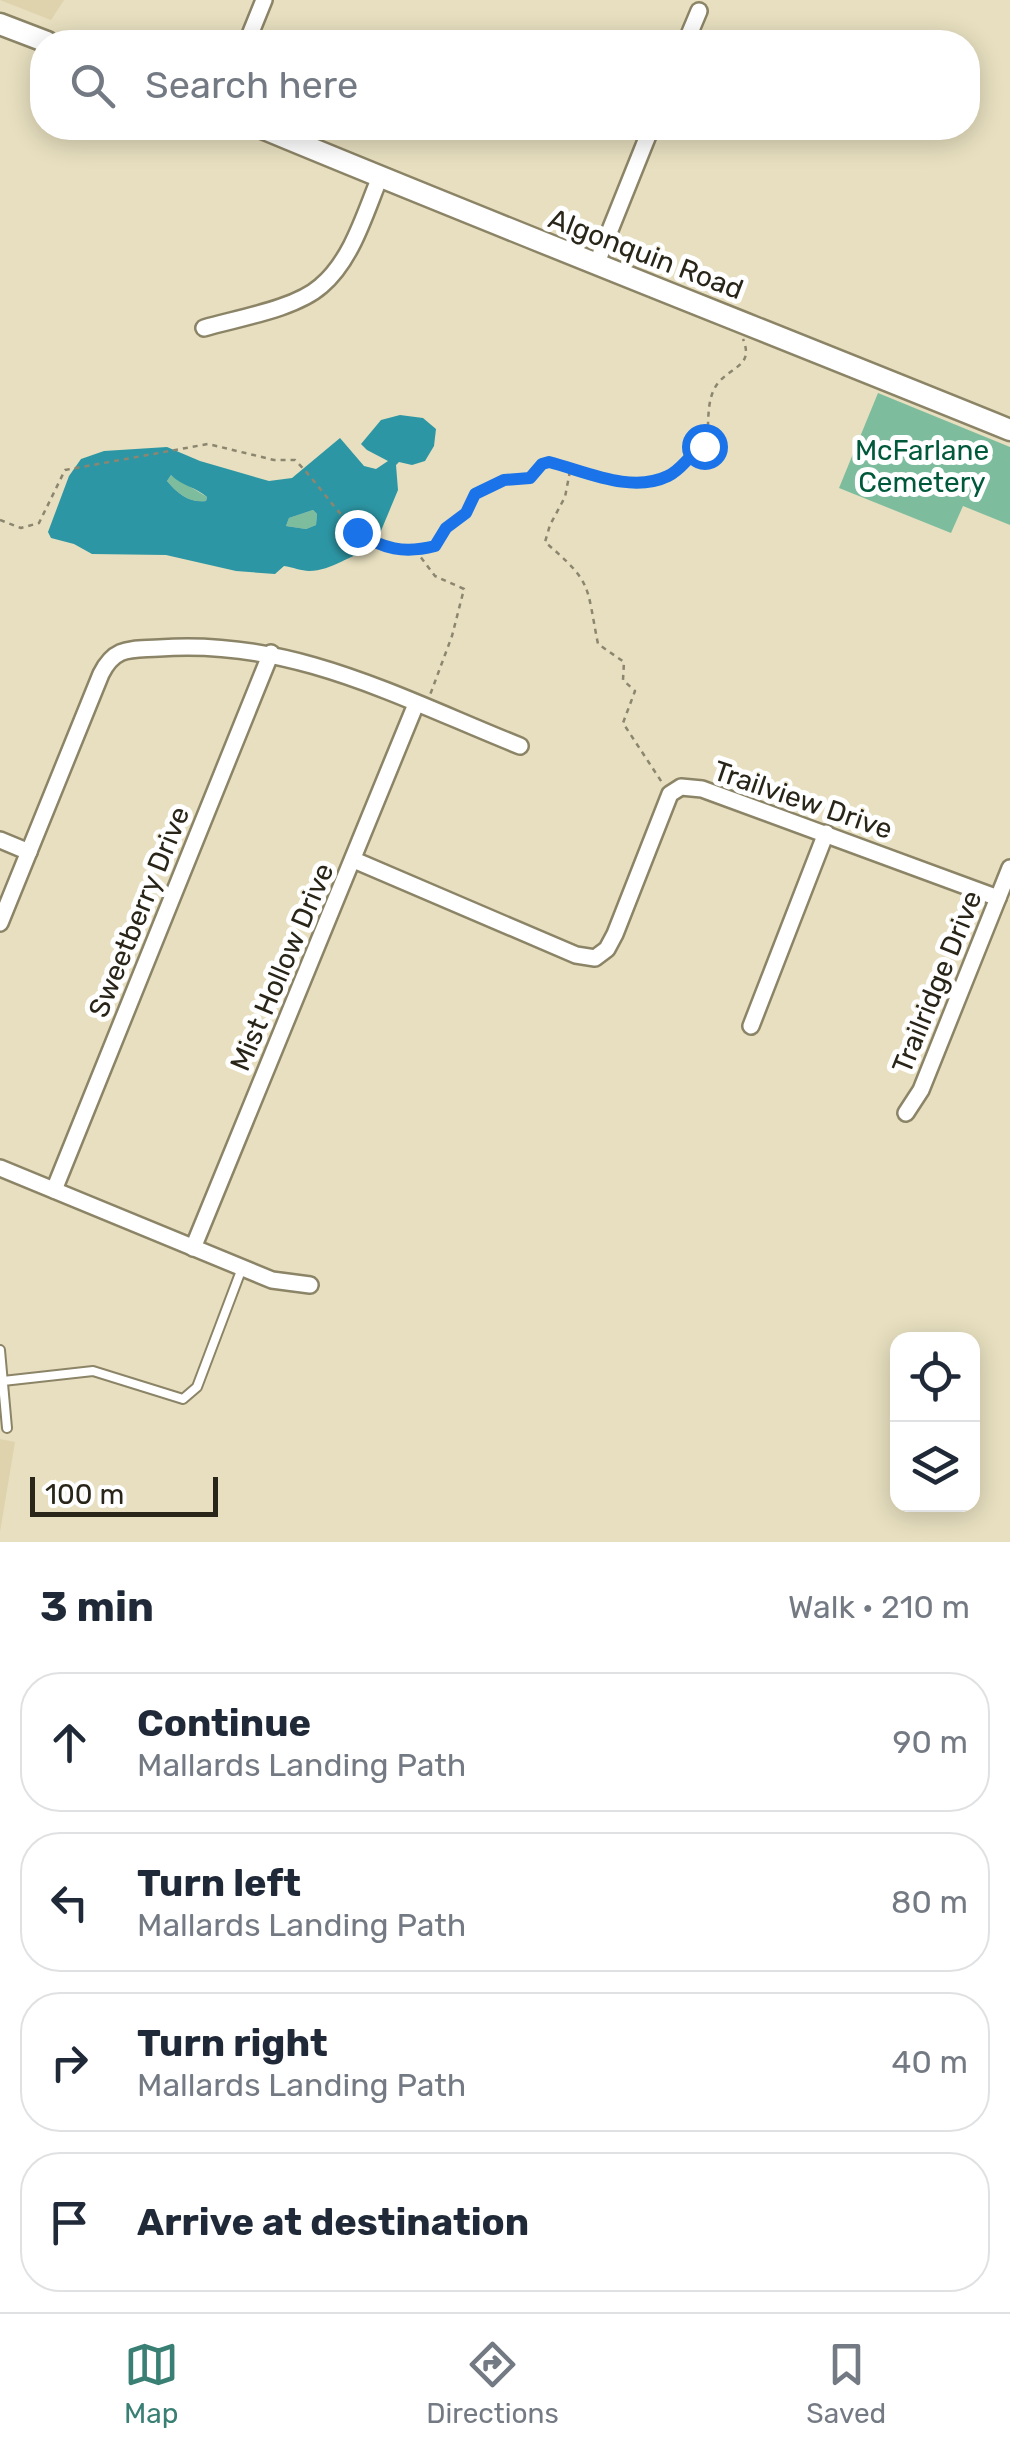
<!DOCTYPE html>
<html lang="en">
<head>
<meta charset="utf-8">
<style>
  :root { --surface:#fff; --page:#f6f6f7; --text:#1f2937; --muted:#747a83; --line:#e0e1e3; --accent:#3a7f74 }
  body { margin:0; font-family:Rubik,sans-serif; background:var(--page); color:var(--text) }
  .controls { position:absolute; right:30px; bottom:30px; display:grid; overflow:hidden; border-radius:20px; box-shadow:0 5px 25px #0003 }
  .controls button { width:90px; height:90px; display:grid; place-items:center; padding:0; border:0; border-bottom:2px solid var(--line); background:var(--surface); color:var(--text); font:50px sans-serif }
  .scale { position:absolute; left:30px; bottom:25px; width:188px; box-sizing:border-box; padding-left:10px; border:5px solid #292519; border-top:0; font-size:28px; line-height:35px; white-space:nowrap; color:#292519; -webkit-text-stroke:8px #fff; paint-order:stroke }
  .stop { position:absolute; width:30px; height:30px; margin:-22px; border:8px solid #1a73e8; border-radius:50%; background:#fff }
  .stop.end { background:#1a73e8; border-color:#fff; box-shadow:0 2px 10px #0008 }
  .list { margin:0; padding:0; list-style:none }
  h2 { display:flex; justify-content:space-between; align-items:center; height:130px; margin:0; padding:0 40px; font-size:42px }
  h2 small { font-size:32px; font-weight:400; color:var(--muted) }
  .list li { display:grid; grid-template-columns:65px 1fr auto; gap:30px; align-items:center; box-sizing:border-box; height:140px; margin:0 20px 20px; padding:0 20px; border:2px solid var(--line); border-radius:40px }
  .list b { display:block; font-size:38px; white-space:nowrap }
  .list p { margin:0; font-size:32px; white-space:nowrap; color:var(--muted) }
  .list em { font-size:32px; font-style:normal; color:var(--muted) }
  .icon { flex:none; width:55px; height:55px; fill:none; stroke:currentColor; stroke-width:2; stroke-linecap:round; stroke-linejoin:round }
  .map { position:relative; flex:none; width:1010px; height:1542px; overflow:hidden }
  .search { position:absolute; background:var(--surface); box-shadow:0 5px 25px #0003; left:30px; right:30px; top:30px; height:110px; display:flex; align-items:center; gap:25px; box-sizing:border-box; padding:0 35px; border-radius:40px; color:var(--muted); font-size:38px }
  .sheet { height:770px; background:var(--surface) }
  nav { display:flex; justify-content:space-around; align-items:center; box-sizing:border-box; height:140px; border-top:2px solid var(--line); background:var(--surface); font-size:28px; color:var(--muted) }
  nav a { display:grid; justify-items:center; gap:5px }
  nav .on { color:var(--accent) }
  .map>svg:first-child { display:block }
  .built { fill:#ded3ad }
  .green { fill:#7dbd9e }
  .water { fill:#2d96a4; fill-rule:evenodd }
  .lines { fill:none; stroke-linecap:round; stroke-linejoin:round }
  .service-casing { stroke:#8c8467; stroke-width:12 }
  .minor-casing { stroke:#8c8467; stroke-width:20 }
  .tertiary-casing { stroke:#8c8467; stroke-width:25 }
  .path { stroke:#8c8670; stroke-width:2.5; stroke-dasharray:5 5; stroke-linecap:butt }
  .service { stroke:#fff; stroke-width:8 }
  .minor { stroke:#fff; stroke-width:15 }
  .tertiary { stroke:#fff; stroke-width:20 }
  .route { stroke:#1a73e8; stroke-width:12 }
  .labels { text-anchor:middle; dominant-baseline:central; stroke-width:10; stroke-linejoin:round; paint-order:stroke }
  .street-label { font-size:28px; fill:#292519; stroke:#fff }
  .park-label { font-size:28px; fill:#01593b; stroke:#fff }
</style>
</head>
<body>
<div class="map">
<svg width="1010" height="1542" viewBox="0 0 1010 1542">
  <rect width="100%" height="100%" fill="#e7dfbf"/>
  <g class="built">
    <path d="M0 0H64L51 20Z"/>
    <path d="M0 1439 15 1442 0 1532Z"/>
  </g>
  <g class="green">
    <path d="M878 393 1010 447V525L963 506 951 533 839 488Z"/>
    <path d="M171 475 207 497 206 501C189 503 178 494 167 481Z"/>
    <path d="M313 510 317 514 316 525 306 529 286 526 289 518Z"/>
  </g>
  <path class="water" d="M400 415 423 418 436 429 434 446 425 461 412 465 399 462 396 465 398 490 373 550C351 553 332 571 309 571 302 571 292 567 284 566L275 574 236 571 166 555 92 554 74 544 51 538 48 532 69 476 81 459 104 451 167 447 200 461 269 481 292 478 340 438 364 466 376 469 388 461 367 450 361 444 381 420ZM171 475C182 486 196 487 207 497L206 501C189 503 178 494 167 481ZM313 510 317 514 316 525 306 529 286 526 289 518Z"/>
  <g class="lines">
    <defs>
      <g id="service">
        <path d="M0 1350 7 1428"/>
        <path d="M3 1381 93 1371 183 1399 197 1387 242 1268"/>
      </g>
      <g id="minor">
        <path d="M247 42 264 0"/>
        <path d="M686 42 699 11"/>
        <path d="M596 265 651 128"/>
        <path d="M204 328C238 318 295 309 321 286 352 260 365 213 380 177"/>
        <path d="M0 840 29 852"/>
        <path d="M354 860 576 955 595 958 607 949 615 934 670 794 681 787 702 789 998 898"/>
        <path d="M0 923 101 674C115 646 130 650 159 648 292 638 400 698 520 746"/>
        <path d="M751 1026 826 833"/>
        <path d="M906 1113 921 1090 1010 868"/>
        <path d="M0 1168 272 1280 310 1285"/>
        <path d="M54 1190 271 653"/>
        <path d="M193 1248 416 704"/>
      </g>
      <g id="tertiary">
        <path d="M0 24 47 42"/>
        <path d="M262 128C510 231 761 329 1010 430"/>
      </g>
    </defs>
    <use href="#service" class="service-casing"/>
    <use href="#minor" class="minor-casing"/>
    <use href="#tertiary" class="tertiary-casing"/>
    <g class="path">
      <path d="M570 471 565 497 550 525 545 542C593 583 586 584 598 644L624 662 623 680 635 691 623 723 663 784"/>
      <path d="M0 520 21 528 39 523 65 470 208 444 274 460H295C336 501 351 549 416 551L435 576 464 589 452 636 430 695"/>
      <path d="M418 551 435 547 446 528 466 513 475 494 505 480 530 478 542 463 549 462C585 471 631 494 668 476 683 469 689 454 705 446 711 427 704 401 718 383 732 366 754 366 743 339"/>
    </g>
    <use href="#service" class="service"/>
    <use href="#minor" class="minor"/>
    <use href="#tertiary" class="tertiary"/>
  </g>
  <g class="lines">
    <path class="route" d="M357 532C383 549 404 554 435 546L446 528 466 513 475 494 504 480 530 478 542 464 549 462C585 471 631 494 668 476 683 469 689 454 704 446"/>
  </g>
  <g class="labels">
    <g class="street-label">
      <text transform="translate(646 254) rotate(21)">Algonquin Road</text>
      <text transform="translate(803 800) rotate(19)">Trailview Drive</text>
      <text transform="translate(139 912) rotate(-68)">Sweetberry Drive</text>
      <text transform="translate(282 967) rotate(-67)">Mist Hollow Drive</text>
      <text transform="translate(937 982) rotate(-68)">Trailridge Drive</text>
    </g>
    <g class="park-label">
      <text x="922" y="450">McFarlane<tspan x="922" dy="32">Cemetery</tspan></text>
    </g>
  </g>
</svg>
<div class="controls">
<button><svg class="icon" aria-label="locate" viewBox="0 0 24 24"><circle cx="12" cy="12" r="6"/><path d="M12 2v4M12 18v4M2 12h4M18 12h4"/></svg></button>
<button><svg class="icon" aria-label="layers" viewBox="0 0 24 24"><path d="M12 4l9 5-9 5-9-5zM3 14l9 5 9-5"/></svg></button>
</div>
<div class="scale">100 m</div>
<div class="stop" style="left:704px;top:446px"></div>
<div class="stop end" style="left:357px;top:532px"></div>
<div class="search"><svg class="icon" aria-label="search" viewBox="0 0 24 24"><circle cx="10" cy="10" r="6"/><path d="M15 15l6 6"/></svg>Search here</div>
</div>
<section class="sheet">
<h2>3 min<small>Walk · 210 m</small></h2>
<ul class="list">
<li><svg class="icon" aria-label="ahead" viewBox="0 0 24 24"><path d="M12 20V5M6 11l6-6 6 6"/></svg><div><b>Continue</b><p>Mallards Landing Path</p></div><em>90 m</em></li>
<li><svg class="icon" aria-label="left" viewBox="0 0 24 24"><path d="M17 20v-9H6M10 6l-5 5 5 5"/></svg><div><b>Turn left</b><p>Mallards Landing Path</p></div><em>80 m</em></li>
<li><svg class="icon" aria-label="right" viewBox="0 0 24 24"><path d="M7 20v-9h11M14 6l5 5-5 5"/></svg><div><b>Turn right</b><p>Mallards Landing Path</p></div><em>40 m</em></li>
<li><svg class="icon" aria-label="arrive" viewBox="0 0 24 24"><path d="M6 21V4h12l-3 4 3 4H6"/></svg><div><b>Arrive at destination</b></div></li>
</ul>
</section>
<nav>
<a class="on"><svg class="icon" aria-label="map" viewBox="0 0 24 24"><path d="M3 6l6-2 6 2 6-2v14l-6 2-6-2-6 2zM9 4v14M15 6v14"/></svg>Map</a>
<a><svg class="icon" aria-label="directions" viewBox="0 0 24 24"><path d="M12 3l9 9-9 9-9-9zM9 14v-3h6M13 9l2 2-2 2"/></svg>Directions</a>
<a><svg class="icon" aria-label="saved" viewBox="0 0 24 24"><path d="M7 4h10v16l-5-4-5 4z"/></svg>Saved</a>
</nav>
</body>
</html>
